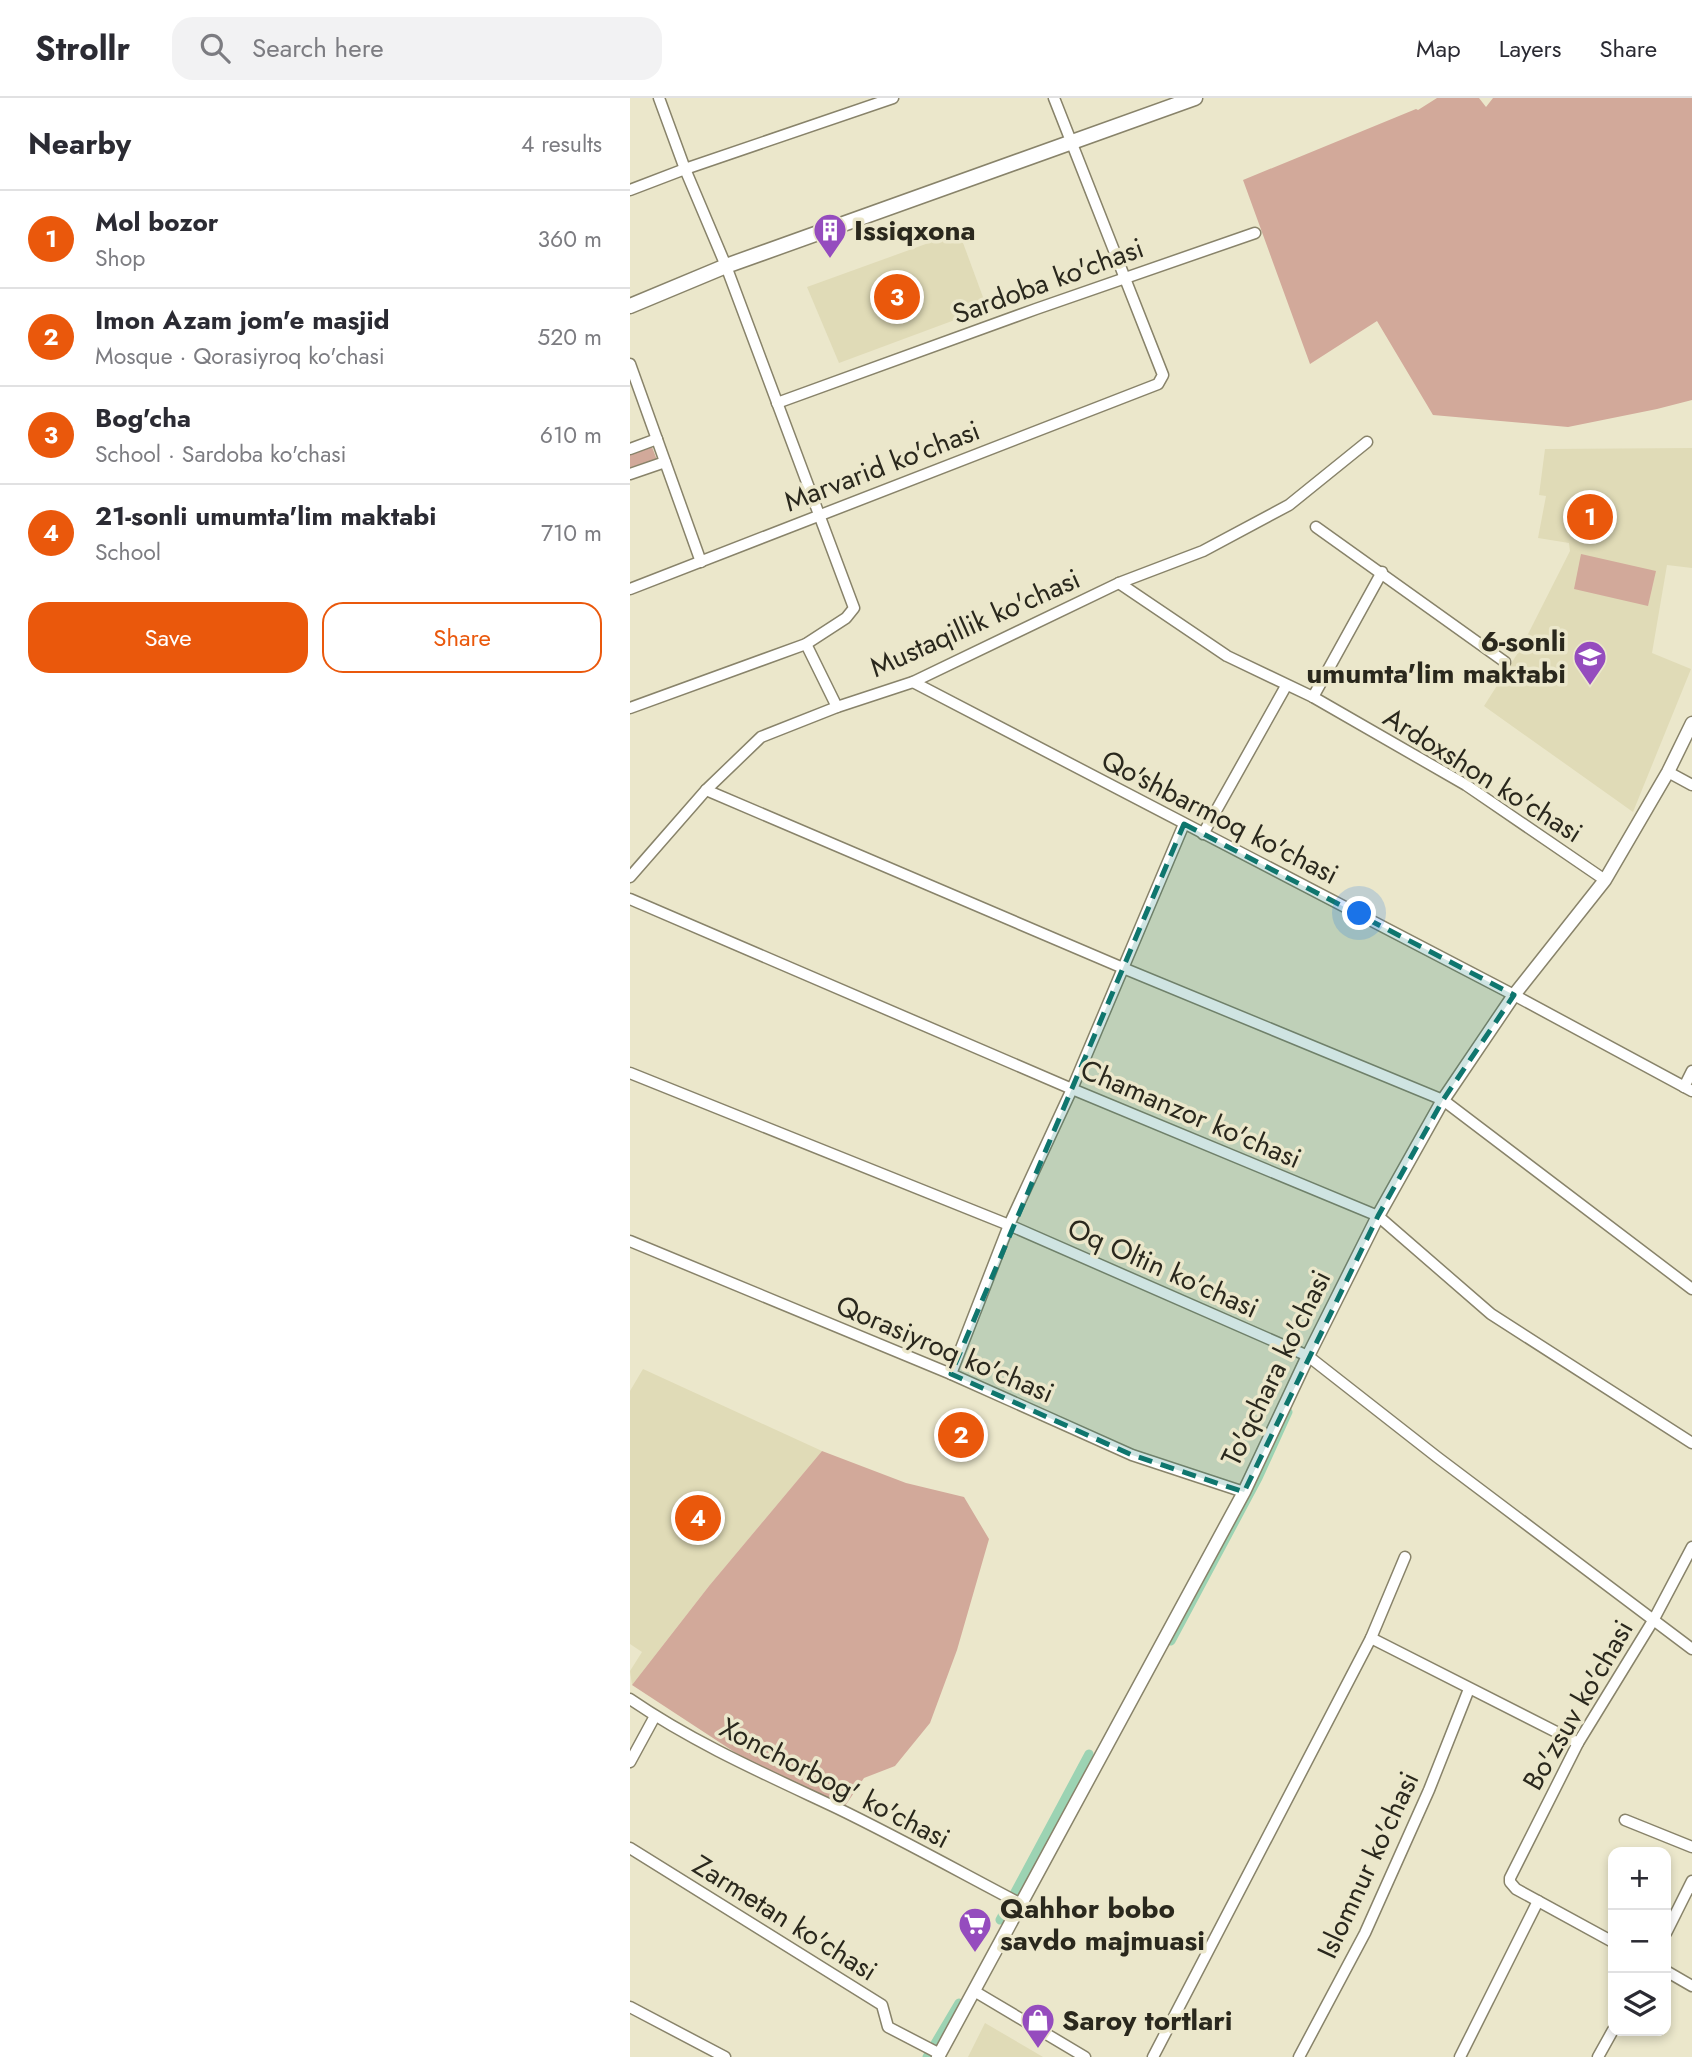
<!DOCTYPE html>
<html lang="en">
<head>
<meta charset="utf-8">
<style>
  :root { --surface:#fff; --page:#f2f2f3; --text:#2b2b33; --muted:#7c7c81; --line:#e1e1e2; --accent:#ea580c }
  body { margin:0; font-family:Jost,sans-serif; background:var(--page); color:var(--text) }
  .controls { position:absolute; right:21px; bottom:21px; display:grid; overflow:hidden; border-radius:14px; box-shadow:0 4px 10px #0003 }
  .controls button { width:63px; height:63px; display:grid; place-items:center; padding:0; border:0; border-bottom:2px solid var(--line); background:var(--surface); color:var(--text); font:35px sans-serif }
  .you { position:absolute; left:730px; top:816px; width:24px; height:24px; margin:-18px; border:5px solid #fff; border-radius:50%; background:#1a73e8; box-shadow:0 0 0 10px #1a73e833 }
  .badge { display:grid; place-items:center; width:46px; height:46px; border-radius:50%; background:var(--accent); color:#fff; font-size:23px; font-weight:700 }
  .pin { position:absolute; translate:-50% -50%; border:4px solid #fff; box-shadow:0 2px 7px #0006 }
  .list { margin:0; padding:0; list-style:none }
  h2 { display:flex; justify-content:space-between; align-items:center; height:91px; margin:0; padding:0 28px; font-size:30px }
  h2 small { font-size:23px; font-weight:400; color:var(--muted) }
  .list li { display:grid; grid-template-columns:46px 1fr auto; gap:21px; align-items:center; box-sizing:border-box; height:98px; padding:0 28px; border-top:2px solid var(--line) }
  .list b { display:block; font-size:26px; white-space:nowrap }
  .list p { margin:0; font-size:23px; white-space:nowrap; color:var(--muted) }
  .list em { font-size:23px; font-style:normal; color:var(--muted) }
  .actions { display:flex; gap:14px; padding:21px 28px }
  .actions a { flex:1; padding:16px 0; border:2px solid var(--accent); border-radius:21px; text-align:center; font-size:24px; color:var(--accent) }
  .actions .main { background:var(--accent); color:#fff }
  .icon { flex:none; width:38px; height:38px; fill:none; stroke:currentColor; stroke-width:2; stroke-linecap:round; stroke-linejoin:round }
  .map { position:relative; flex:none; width:1062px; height:1959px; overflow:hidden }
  header { display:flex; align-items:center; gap:42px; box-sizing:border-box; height:98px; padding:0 35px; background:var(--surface); border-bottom:2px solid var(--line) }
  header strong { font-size:33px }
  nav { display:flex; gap:38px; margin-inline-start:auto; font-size:24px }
  .search { width:490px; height:63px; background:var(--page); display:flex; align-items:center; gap:18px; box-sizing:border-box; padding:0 24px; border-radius:21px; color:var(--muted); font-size:26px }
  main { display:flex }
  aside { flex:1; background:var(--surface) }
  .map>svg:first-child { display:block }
  .built { fill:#e0dbb7 }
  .green { fill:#d2a99a }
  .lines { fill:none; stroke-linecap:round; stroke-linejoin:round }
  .canal { stroke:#9cd3b3; stroke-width:9 }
  .minor-casing { stroke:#88836a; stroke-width:13 }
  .tertiary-casing { stroke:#88836a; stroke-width:15 }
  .secondary-casing { stroke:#88836a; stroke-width:17 }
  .minor { stroke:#fff; stroke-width:10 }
  .tertiary { stroke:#fff; stroke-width:12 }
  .secondary { stroke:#fff; stroke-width:14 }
  .marked { fill:#0f766e; fill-opacity:0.2; stroke:#0f766e; stroke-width:5; stroke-dasharray:14 9; stroke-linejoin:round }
  .labels { text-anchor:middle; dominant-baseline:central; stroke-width:7; stroke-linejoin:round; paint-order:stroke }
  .poi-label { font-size:28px; font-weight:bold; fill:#2a281d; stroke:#ebe7cb; text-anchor:start }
  .street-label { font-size:28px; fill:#2a281d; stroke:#ebe7cb }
</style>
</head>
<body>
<header>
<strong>Strollr</strong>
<div class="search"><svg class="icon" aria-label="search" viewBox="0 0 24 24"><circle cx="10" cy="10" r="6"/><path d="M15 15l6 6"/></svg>Search here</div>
<nav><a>Map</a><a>Layers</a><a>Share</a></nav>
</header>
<main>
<aside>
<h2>Nearby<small>4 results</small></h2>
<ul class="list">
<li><span class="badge">1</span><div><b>Mol bozor</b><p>Shop</p></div><em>360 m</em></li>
<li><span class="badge">2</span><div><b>Imon Azam jom'e masjid</b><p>Mosque · Qorasiyroq ko'chasi</p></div><em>520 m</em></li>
<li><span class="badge">3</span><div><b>Bog'cha</b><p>School · Sardoba ko'chasi</p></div><em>610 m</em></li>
<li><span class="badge">4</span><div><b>21-sonli umumta'lim maktabi</b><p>School</p></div><em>710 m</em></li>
</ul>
<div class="actions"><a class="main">Save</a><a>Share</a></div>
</aside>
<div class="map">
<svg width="1062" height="1959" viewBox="0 0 1062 1959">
  <rect width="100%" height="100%" fill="#ebe7cb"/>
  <g class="built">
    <path d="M329 134 357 210 209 265 177 189Z"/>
    <path d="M1062 350V470L1037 467 1022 555 1061 571 1003 714 854 608 891 550 940 453 939 445 908 440 916 398 909 397 915 351Z"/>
    <path d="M13 1271 192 1353 79 1488 2 1587 0 1573 12 1554 0 1546V1293Z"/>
    <path d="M355 1925 396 1949 413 1959H338Z"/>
  </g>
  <g class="green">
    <path d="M807 0H849L856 9 863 0H1062V302L1027 311 938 329 803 317 747 223 680 266 613 82 786 11 788 12Z"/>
    <path d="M22 349 27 362 0 371V357Z"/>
    <path d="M951 456 1026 473 1018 508 944 491Z"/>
    <path d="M192 1353 276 1385 334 1399 359 1441 327 1552 300 1625 265 1668 234 1680 215 1708 112 1659 2 1587 79 1488Z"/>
  </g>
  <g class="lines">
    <g class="canal">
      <path d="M541 1543 628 1380 658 1314"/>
      <path d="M370 1822 459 1656"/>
      <path d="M297 1959 329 1905"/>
    </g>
    <defs>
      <g id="minor">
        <path d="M0 92 55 71 263 0"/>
        <path d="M0 266 71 464"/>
        <path d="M147 305 406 211 625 135"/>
        <path d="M0 351 27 341"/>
        <path d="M0 376 35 364"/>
        <path d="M686 429 875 564"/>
        <path d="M489 485 597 558 683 599 836 687 975 782"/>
        <path d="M0 491 528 286 533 277 424 0"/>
        <path d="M176 546 207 609"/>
        <path d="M283 584 884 897 1062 993"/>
        <path d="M683 599 752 474"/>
        <path d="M0 610 176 546 216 520 224 510 96 168 55 71 29 0"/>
        <path d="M1038 674 1062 687"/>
        <path d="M76 692 493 870 813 1002 1062 1191"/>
        <path d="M573 736 656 588"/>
        <path d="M0 779 76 692 131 639 207 609 283 584 489 485 573 453 659 407 737 344"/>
        <path d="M0 801 442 991 748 1118 861 1216 1062 1345"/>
        <path d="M0 975 379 1127 678 1258 807 1359 1062 1551"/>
        <path d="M1054 989 1062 973"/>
        <path d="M0 1143 321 1276 502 1357 614 1394"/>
        <path d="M321 1276 379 1127 442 991 554 726"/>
        <path d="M741 1540 948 1645"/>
        <path d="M0 1601C64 1645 137 1677 207 1710 269 1740 330 1774 391 1806"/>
        <path d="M0 1664 25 1618"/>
        <path d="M995 1722 1062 1749"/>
        <path d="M0 1750 252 1907 258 1929 310 1956"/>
        <path d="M1036 1835 1062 1783"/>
        <path d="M983 1844 886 1791 880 1784V1780L948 1645 1024 1521 1062 1449"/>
        <path d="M1036 1873 1062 1888"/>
        <path d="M344 1893 455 1959"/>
        <path d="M0 1909 95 1959"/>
        <path d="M523 1959 741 1540 775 1459"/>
        <path d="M669 1959 735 1835 799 1692 839 1591"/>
        <path d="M830 1959 908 1803"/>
        <path d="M968 1959 983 1932"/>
      </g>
      <path id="tertiary" d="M308 1959 614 1394 678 1258 748 1118 813 1002 884 897 975 782 1038 674 1062 625"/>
      <path id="secondary" d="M0 208 96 168 565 0"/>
    </defs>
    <use href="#minor" class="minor-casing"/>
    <use href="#tertiary" class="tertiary-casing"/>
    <use href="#secondary" class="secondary-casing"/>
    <use href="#minor" class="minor"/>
    <use href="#tertiary" class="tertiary"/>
    <use href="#secondary" class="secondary"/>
  </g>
  <path class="marked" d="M554 726 884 897 813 1002 748 1118 614 1394 502 1357 321 1276Z"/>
  <defs>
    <symbol id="building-pin" viewBox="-11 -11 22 30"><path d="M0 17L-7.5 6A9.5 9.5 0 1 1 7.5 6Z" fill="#954cbe" stroke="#ebe7cb"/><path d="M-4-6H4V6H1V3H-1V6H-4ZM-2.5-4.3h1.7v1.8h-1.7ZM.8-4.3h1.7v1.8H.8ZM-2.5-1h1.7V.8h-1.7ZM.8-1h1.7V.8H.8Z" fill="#fff"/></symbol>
    <symbol id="school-pin" viewBox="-11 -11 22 30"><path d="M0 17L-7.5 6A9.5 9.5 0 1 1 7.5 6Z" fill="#954cbe" stroke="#ebe7cb"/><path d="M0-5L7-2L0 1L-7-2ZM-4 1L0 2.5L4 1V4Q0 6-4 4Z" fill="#fff"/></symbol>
    <symbol id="supermarket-pin" viewBox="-11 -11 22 30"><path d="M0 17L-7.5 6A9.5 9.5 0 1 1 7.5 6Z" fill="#954cbe" stroke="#ebe7cb"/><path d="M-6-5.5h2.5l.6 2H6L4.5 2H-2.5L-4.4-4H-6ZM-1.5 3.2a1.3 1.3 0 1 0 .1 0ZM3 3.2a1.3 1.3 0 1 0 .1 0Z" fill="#fff"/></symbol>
    <symbol id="shop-pin" viewBox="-11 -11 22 30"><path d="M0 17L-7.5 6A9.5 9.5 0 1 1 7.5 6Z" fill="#954cbe" stroke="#ebe7cb"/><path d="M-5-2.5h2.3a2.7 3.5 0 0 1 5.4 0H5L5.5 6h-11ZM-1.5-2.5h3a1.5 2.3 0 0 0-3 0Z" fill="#fff"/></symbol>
  </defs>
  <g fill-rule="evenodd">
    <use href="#building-pin" x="181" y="113" width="38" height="52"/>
    <use href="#school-pin" x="941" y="540" width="38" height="52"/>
    <use href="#supermarket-pin" x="326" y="1807" width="38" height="52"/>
    <use href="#shop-pin" x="389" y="1903" width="38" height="52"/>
  </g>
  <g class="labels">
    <g class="poi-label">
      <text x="224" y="132">Issiqxona</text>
      <text x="936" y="543" text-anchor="end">6-sonli<tspan x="936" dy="32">umumta'lim maktabi</tspan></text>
      <text x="370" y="1810">Qahhor bobo<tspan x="370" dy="32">savdo majmuasi</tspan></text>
      <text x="432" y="1922">Saroy tortlari</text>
    </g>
    <g class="street-label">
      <text transform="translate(418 183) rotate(-20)">Sardoba ko'chasi</text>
      <text transform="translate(252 368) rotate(-21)">Marvarid ko'chasi</text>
      <text transform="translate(345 525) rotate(-24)">Mustaqillik ko'chasi</text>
      <text transform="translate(853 677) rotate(32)">Ardoxshon ko'chasi</text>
      <text transform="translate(590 719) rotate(27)">Qo'shbarmoq ko'chasi</text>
      <text transform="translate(561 1016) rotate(23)">Chamanzor ko'chasi</text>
      <text transform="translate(533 1170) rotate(24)">Oq Oltin ko'chasi</text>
      <text transform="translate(315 1251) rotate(23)">Qorasiyroq ko'chasi</text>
      <text transform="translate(646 1270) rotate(-64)">To'qchara ko'chasi</text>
      <text transform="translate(948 1607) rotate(-60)">Bo'zsuv ko'chasi</text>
      <text transform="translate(205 1685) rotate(27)">Xonchorbog' ko'chasi</text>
      <text transform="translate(738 1767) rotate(-65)">Islomnur ko'chasi</text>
      <text transform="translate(155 1820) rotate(32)">Zarmetan ko'chasi</text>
    </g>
  </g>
</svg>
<div class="controls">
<button>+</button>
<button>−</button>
<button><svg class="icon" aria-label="layers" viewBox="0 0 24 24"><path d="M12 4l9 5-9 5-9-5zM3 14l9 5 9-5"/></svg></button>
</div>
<div class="you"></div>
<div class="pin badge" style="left:960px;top:419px">1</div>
<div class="pin badge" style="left:331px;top:1337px">2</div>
<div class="pin badge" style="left:267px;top:199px">3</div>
<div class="pin badge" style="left:68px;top:1420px">4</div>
</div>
</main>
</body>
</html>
